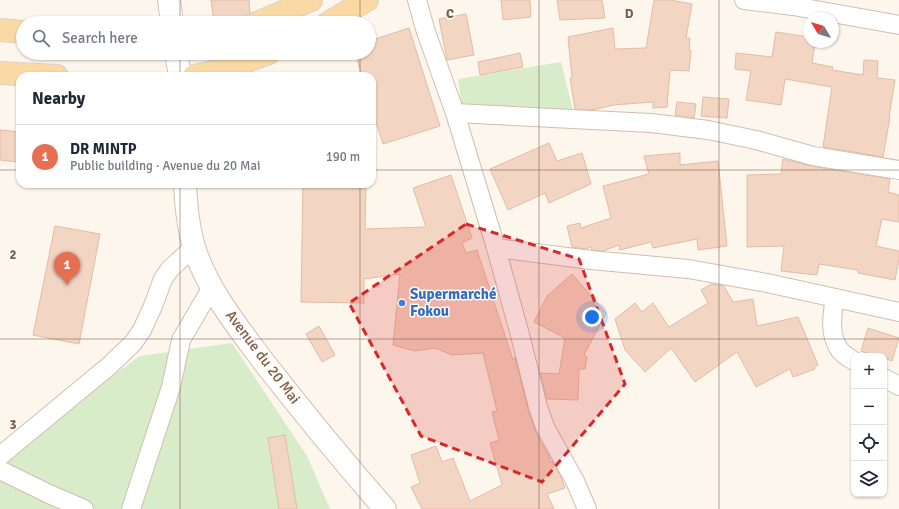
<!DOCTYPE html>
<html lang="en">
<head>
<meta charset="utf-8">
<style>
  :root { --surface:#fff; --page:#f2f2f3; --text:#1f2937; --muted:#747a83; --line:#e0e1e3; --accent:#e76f51 }
  body { margin:0; font-family:Signika,sans-serif; background:var(--page); color:var(--text) }
  .controls { position:absolute; right:12px; bottom:12px; display:grid; overflow:hidden; border-radius:8px; box-shadow:0 1px 3px #0004 }
  .controls button { width:36px; height:36px; display:grid; place-items:center; padding:0; border:0; border-bottom:1px solid var(--line); background:var(--surface); color:var(--text); font:20px sans-serif }
  .compass { position:absolute; left:803px; top:12px; width:36px; height:36px; border-radius:50%; background:var(--surface); box-shadow:0 1px 3px #0004; rotate:308deg }
  .you { position:absolute; left:592px; top:317px; width:14px; height:14px; margin:-10px; border:3px solid #fff; border-radius:50%; background:#1a73e8; box-shadow:0 0 0 6px #1a73e833 }
  .badge { display:grid; place-items:center; width:26px; height:26px; border-radius:50%; background:var(--accent); color:#fff; font-size:13px; font-weight:700 }
  .pin { position:absolute; translate:-50% -33px; filter:drop-shadow(0 1px 2px #0008) }
  .pin::after { content:''; position:absolute; top:21px; width:14px; height:12px; background:inherit; clip-path:polygon(0 0,100% 0,50% 100%) }
  .list { margin:0; padding:0; list-style:none }
  h2 { display:flex; justify-content:space-between; align-items:center; height:52px; margin:0; padding:0 16px; font-size:17px }
  h2 small { font-size:13px; font-weight:400; color:var(--muted) }
  .list li { display:grid; grid-template-columns:26px 1fr auto; gap:12px; align-items:center; box-sizing:border-box; height:64px; padding:0 16px; border-top:1px solid var(--line) }
  .list b { display:block; font-size:15px; white-space:nowrap }
  .list p { margin:0; font-size:13px; white-space:nowrap; color:var(--muted) }
  .list em { font-size:13px; font-style:normal; color:var(--muted) }
  .icon { flex:none; width:22px; height:22px; fill:none; stroke:currentColor; stroke-width:2; stroke-linecap:round; stroke-linejoin:round }
  .map { position:relative; flex:none; width:899px; height:509px; overflow:hidden }
  .search { position:absolute; background:var(--surface); box-shadow:0 1px 3px #0004; left:16px; top:16px; width:360px; height:44px; display:flex; align-items:center; gap:10px; box-sizing:border-box; padding:0 14px; border-radius:22px; color:var(--muted); font-size:15px }
  .panel { position:absolute; background:var(--surface); box-shadow:0 1px 3px #0004; left:16px; top:72px; width:360px; height:116px; border-radius:12px }
  .map>svg:first-child { display:block }
  .green { fill:#d8ecc9 }
  .building { fill:#f3d5c3; stroke:#e6bba3 }
  .lines { fill:none; stroke-linecap:round; stroke-linejoin:round }
  .minor-casing { stroke:#d1beb0; stroke-width:20 }
  .secondary-casing { stroke:#d6c0b0; stroke-width:24 }
  .primary-casing { stroke:#dad1cd; stroke-width:24 }
  .minor { stroke:#fff; stroke-width:18 }
  .secondary { stroke:#fff; stroke-width:22 }
  .primary { stroke:#fbd9a5; stroke-width:22 }
  .marked { fill:#d62828; fill-opacity:0.2; stroke:#d62828; stroke-width:3; stroke-dasharray:8 5; stroke-linejoin:round }
  .grid { fill:none; stroke:#7a5c4d; stroke-width:1; stroke-opacity:0.55 }
  .shop-dot { fill:#3f7fe0; stroke:#fffaf3; stroke-width:1.5 }
  .labels { text-anchor:middle; dominant-baseline:central; stroke-width:3; stroke-linejoin:round; paint-order:stroke }
  .shop-label { font-size:15px; font-weight:bold; fill:#366cbe; stroke:#fffaf3; text-anchor:start }
  .street-label { font-size:15px; fill:#7a5c4d; stroke:#fffaf3 }
  .grid-label { font-size:13px; text-anchor:middle; font-weight:bold; fill:#7a5c4d; stroke:#fffaf3; stroke-width:3; stroke-linejoin:round; paint-order:stroke }
</style>
</head>
<body>
<div class="map">
<svg width="899" height="509" viewBox="0 0 899 509">
  <rect width="100%" height="100%" fill="#fdf6ec"/>
  <g class="green">
    <path d="M561 62 574 115 507 120 491 125 471 119 462 110 458 79Z"/>
    <path d="M232 343 307 456 330 509H0V467L61 412 140 356Z"/>
  </g>
  <g class="building">
    <path d="M211 0H249L250 13 247 15 245 19 214 23Z"/>
    <path d="M501 0H530L531 17 503 20Z"/>
    <path d="M557 0H602L605 18 560 20Z"/>
    <path d="M654 0H670L692 4 686 38H690L689 50H691L689 71 670 70 667 107 653 108V102L613 105 593 110 575 109 570 78H572L568 37 613 28 615 49 646 48Z"/>
    <path d="M466 14 474 55 447 60 439 19Z"/>
    <path d="M409 28 440 126 383 144 372 109V76H362L355 53H369V41Z"/>
    <path d="M776 32 809 37V42H815L812 63 833 67 832 70 863 75 864 60 878 61 877 78 895 80 889 117H890L883 157 823 147 832 87 785 79 781 105 746 100 751 71 735 69 736 53 772 57Z"/>
    <path d="M520 53 523 67 480 75 478 62Z"/>
    <path d="M703 97 729 99 727 118 701 116Z"/>
    <path d="M677 102 696 104 694 118 675 115Z"/>
    <path d="M0 130 20 132 18 162 0 160Z"/>
    <path d="M549 143 557 161 582 153 591 184 549 203 545 193 508 210 490 169Z"/>
    <path d="M680 153V165L718 161 727 246 698 250 697 239 653 248 651 242 620 250 619 245 603 251 592 250 591 247 586 249 572 247 567 226 580 223 581 228 611 218 603 186 649 174 644 156Z"/>
    <path d="M783 159 811 166 890 179 888 192 899 195V222L882 219 876 246 899 251V259L895 280 858 273V270L819 264 817 275 781 271 784 246 747 247V175L781 174Z"/>
    <path d="M451 175 472 238 462 243 466 253 477 250 513 360 515 357 528 410 535 430 540 441 549 456 550 462 552 461 562 479 565 488 547 494 554 509H422L411 487 420 483 411 455 436 446 442 462 453 458 470 501 502 485 490 443 499 440 492 412 497 411 483 353 452 355 435 348 415 351 393 345 400 274 364 279V303L301 302 303 184H366L365 229 426 227 413 188Z"/>
    <path d="M55 226 100 234 79 344 33 335Z"/>
    <path d="M572 274 606 313 584 355 587 357 585 369H579L578 400 547 399 540 373 559 374 565 338 534 322 547 296Z"/>
    <path d="M711 284 724 286 733 302 753 299 757 326 798 317 818 365 814 367 815 369 793 377 790 369 756 387 737 352 695 382 671 348 645 372 625 350 615 319 635 303 642 312 653 303 669 327 708 303 701 290Z"/>
    <path d="M319 326 335 355 322 362 306 334Z"/>
    <path d="M868 328 899 338 892 361 884 358V356H876L861 351Z"/>
    <path d="M285 435 297 509H279L268 438Z"/>
  </g>
  <g class="lines">
    <defs>
      <g id="minor">
        <path d="M417 0 426 32 455 113 496 248 520 335 538 407 545 427 575 481 587 509"/>
        <path d="M744 0 793 6 899 25"/>
        <path d="M455 113 651 123 708 130 756 140 813 156 899 170"/>
        <path d="M496 248 591 260 688 269 767 283 899 312"/>
        <path d="M835 298C832 315 829 334 839 349 842 354 849 358 854 361"/>
        <path d="M884 378 899 386"/>
        <path d="M0 456 109 366 133 343 142 330 153 306 163 279 170 269 194 247"/>
        <path d="M0 470 49 494 84 509"/>
        <path d="M131 509 171 387 181 340 212 287"/>
      </g>
      <g id="secondary">
        <path d="M169 0 172 23"/>
        <path d="M176 53 180 76"/>
        <path d="M185 184C186 205 188 227 194 247 207 289 237 326 263 361 302 411 343 461 385 509"/>
      </g>
      <g id="primary">
        <path d="M257 23 311 0"/>
        <path d="M328 23 367 0"/>
        <path d="M0 30 23 32"/>
        <path d="M0 73 57 76"/>
        <path d="M194 76 223 70 269 53"/>
      </g>
    </defs>
    <use href="#minor" class="minor-casing"/>
    <use href="#secondary" class="secondary-casing"/>
    <use href="#primary" class="primary-casing"/>
    <use href="#minor" class="minor"/>
    <use href="#secondary" class="secondary"/>
    <use href="#primary" class="primary"/>
  </g>
  <path class="marked" d="M466 224 579 259 625 384 542 482 421 436 349 303Z"/>
  <path class="grid" d="M180 0V23M360 0V23M539 0V509M719 0V509M180 53V76M360 53V76M0 170H20M372 170H899M180 184V509M360 184V509M0 339H899"/>
  <circle class="shop-dot" cx="402" cy="303" r="4"/>
  <g class="labels">
    <g class="shop-label">
      <text x="410" y="294">Supermarché<tspan x="410" dy="17">Fokou</tspan></text>
    </g>
    <g class="street-label">
      <text transform="translate(263 357) rotate(53)">Avenue du 20 Mai</text>
    </g>
  </g>
  <g class="grid-label">
    <text x="450" y="18">C</text>
    <text x="629" y="18">D</text>
    <text x="13" y="259">2</text>
    <text x="13" y="429">3</text>
  </g>
</svg>
<div class="controls">
<button>+</button>
<button>−</button>
<button><svg class="icon" aria-label="locate" viewBox="0 0 24 24"><circle cx="12" cy="12" r="6"/><path d="M12 2v4M12 18v4M2 12h4M18 12h4"/></svg></button>
<button><svg class="icon" aria-label="layers" viewBox="0 0 24 24"><path d="M12 4l9 5-9 5-9-5zM3 14l9 5 9-5"/></svg></button>
</div>
<svg class="compass" viewBox="-18 -18 36 36"><path d="M0-13l5 13h-10z" fill="#e53935"/><path d="M0 13l5-13h-10z" fill="#747a83"/></svg>
<div class="you"></div>
<div class="pin badge" style="left:67px;top:285px">1</div>
<div class="search"><svg class="icon" aria-label="search" viewBox="0 0 24 24"><circle cx="10" cy="10" r="6"/><path d="M15 15l6 6"/></svg>Search here</div>
<section class="panel">
<h2>Nearby<small></small></h2>
<ul class="list">
<li><span class="badge">1</span><div><b>DR MINTP</b><p>Public building · Avenue du 20 Mai</p></div><em>190 m</em></li>
</ul>
</section>
</div>
</body>
</html>
